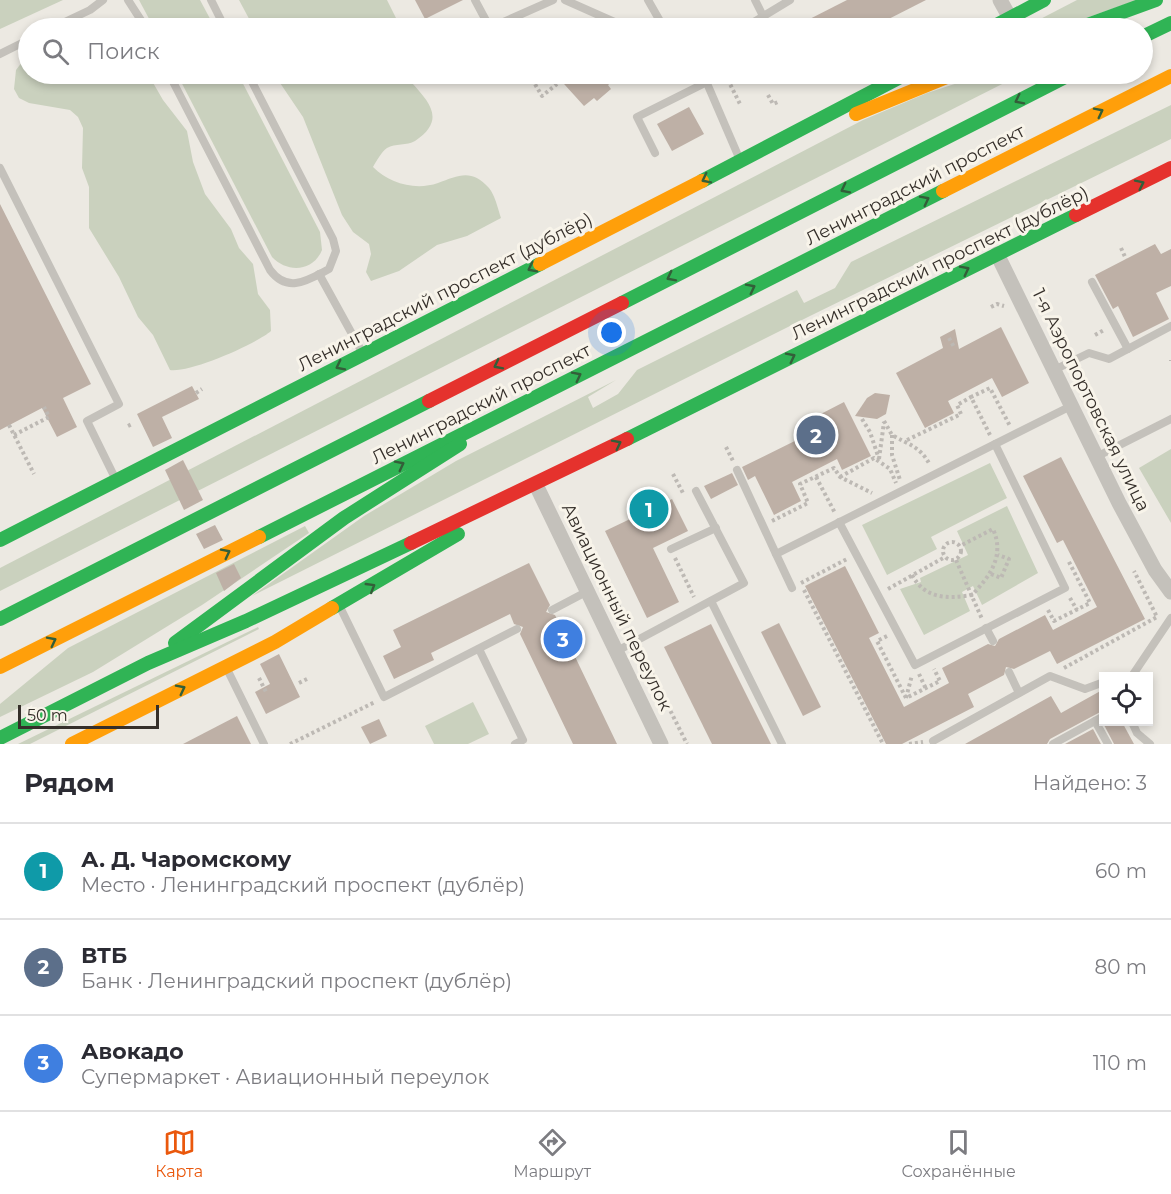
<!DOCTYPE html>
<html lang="ru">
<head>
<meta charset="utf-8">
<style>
  :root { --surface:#fff; --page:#f2f2f3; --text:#2b2b33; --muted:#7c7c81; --line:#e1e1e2; --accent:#ea580c }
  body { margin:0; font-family:Montserrat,sans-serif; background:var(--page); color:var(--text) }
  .controls { position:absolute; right:18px; bottom:18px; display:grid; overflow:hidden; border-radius:0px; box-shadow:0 3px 9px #0003 }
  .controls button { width:54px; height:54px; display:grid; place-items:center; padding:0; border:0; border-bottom:2px solid var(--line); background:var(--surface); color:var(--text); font:30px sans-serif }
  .scale { position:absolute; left:18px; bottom:15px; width:141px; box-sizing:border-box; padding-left:6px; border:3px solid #352f2a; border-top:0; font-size:16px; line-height:21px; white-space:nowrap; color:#352f2a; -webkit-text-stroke:4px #f8f4ea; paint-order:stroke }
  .you { position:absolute; left:612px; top:333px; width:21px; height:21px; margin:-15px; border:4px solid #fff; border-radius:50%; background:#1a73e8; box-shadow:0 0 0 9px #1a73e833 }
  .badge { display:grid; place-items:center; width:39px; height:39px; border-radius:50%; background:var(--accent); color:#fff; font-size:20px; font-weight:700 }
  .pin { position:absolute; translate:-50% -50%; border:3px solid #fff; box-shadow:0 2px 6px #0006 }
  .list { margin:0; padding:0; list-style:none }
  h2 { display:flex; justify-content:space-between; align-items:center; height:78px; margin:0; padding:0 24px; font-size:26px }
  h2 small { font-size:20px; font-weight:400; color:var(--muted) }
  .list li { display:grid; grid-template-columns:39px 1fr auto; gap:18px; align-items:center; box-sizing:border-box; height:96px; padding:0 24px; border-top:2px solid var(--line) }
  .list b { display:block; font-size:22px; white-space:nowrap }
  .list p { margin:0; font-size:20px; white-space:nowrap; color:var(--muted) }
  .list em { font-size:20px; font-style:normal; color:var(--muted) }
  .icon { flex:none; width:33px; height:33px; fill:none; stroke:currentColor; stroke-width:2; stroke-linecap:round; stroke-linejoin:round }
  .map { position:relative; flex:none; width:1171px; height:744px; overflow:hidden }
  .search { position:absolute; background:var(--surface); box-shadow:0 3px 9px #0003; left:18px; right:18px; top:18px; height:66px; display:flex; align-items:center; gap:15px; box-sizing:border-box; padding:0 21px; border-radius:33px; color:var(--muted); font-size:22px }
  .sheet { height:366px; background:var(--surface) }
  nav { display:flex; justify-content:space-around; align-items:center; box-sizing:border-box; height:84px; border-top:2px solid var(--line); background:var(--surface); font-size:16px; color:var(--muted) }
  nav a { display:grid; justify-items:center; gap:3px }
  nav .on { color:var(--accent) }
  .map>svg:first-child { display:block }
  .green { fill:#cad1be }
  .building { fill:#beb0a6 }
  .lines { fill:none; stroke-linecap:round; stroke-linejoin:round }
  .path { stroke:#bdb9b4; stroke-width:4; stroke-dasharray:3 3; stroke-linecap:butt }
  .lane { stroke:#c4c1bb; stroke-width:8 }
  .street { stroke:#c4c1bb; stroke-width:15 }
  .fast { stroke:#30b455; stroke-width:14 }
  .slow { stroke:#ff9f0a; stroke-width:14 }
  .jam { stroke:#e5322d; stroke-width:14 }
  .oneway { stroke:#335e39 }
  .labels { text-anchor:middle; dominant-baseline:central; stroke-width:6; stroke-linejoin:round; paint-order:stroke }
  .street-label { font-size:18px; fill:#352f2a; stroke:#f8f4ea }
</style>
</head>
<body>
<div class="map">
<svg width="1171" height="744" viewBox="0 0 1171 744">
  <rect width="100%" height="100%" fill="#ece9e2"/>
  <g class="green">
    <path d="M0 0H63L0 29Z"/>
    <path d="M139 0H200L215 28H154Z"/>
    <path d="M239 0H387L401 28H254Z"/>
    <path d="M1077 0H1137L1058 28H1023Z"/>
    <path d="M28 58V74H148L163 100 187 131 193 162 205 194 231 229 239 248 253 264 258 294 270 310 271 331C256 344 190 373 170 370L153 335 138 317 119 277 89 228V187L82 168 83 128 78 117 70 110 29 103 19 98 14 89 16 70 22 62Z"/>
    <path d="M177 74H238L320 232 322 250C313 272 287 273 272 257Z"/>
    <path d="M274 74H412V83C430 103 446 120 415 141 407 146 395 143 387 148 382 151 376 162 373 167 389 183 415 191 438 183 458 176 471 168 489 188 495 195 498 209 501 218L467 236 437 245 399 271 371 281 366 272 371 254 369 244 353 232 342 215 303 117Z"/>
    <path d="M985 74H1022L0 591V568L863 120 927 93Z"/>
    <path d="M1171 105V139L810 316 252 596 364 516 456 461 616 380 588 397 593 408 618 394 637 370 797 290 804 303 835 288 851 262Z"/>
    <path d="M1171 449V523L1139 468Z"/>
    <path d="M990 463 1007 498 931 537 937 549 887 575 862 525Z"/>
    <path d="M1007 506 1038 573 982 605 973 586 962 592 970 611 924 635 900 589 921 582 920 578 968 555 957 531Z"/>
    <path d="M305 526 309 533 202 605 93 672 0 717V704L68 648Z"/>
    <path d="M258 627 259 629 30 744H18Z"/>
    <path d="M473 702 489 734 468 744H434L425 726Z"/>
  </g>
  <g class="building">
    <path d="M415 0H463L425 19Z"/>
    <path d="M847 0H926L871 28H792Z"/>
    <path d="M555 74H621L608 85 611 89 597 101 594 98 584 106Z"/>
    <path d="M689 107 704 134 672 151 657 124Z"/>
    <path d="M0 204 91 384 63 398 77 427 57 437 42 408 0 430Z"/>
    <path d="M1155 244 1161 254 1171 249V286L1156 293 1169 319 1133 337 1118 306 1113 309 1095 275Z"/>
    <path d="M1001 327 1029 383 1002 397 992 378 948 401 954 413 925 428 896 373 943 348 940 337 955 329 959 349Z"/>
    <path d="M192 386 199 399 162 417 172 438 153 447 137 414Z"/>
    <path d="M875 393 890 395 886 414 877 419 855 416 867 398Z"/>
    <path d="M844 402 871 456 842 470 837 459 792 482 801 501 774 515 755 476 748 480 742 467 821 428 815 417Z"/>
    <path d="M1061 457 1145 619 1059 663 1057 664 1050 651 1014 669 1006 667 1004 675 968 694 974 707 902 744H886L805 586 845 566 879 633 869 638 904 707 949 683 942 668 988 644 995 646 999 639 1045 615 1053 630 1097 607 1063 540 1057 543 1023 476Z"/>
    <path d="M183 460 203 500 184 510 165 470Z"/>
    <path d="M732 473 738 485 711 499 704 486Z"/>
    <path d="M672 499 688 531 653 548 679 602 647 618 605 531Z"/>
    <path d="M215 525 223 540 204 549 196 534Z"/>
    <path d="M529 563 550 605 546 612 555 615 617 744H573L520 634 523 627 514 624 510 614 431 653 434 660 394 679 383 656 401 647 393 630Z"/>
    <path d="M234 564 241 578 224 591 216 573Z"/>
    <path d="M779 623 821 707 803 716 761 632Z"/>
    <path d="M711 624 771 744H712L664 647Z"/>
    <path d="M279 654 300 697 266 714 255 692 270 684 260 664Z"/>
    <path d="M1104 689V710L1050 739 1047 744H965L1051 696 1061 713Z"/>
    <path d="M237 716 251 744H183Z"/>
    <path d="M379 719 387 736 370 744 361 727Z"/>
    <path d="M1106 722H1122L1134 744H1114L1103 723Z"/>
    <path d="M1093 729 1101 744H1065Z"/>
  </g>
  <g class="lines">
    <g class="path">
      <path d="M529 74 542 96 557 84"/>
      <path d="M725 74 741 106"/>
      <path d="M816 74H817"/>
      <path d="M768 95 773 104 778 102"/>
      <path d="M1121 248 1126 259"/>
      <path d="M991 307 997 304 1004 306"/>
      <path d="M1095 335 1104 330"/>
      <path d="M949 338 954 347"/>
      <path d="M1171 361V360"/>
      <path d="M196 393 202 389"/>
      <path d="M862 419 870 432 879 459"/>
      <path d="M884 421 892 435C909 445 920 446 930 465"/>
      <path d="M9 425 34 474"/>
      <path d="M128 426 132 424"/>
      <path d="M14 435 49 417 44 407"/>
      <path d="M892 435V455L900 480"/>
      <path d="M990 435 971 397 990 388 1010 426"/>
      <path d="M907 440 961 414 957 405 971 397"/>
      <path d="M726 447 733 461"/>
      <path d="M879 459 884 422"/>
      <path d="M673 474 684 495"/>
      <path d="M816 477 835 513"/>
      <path d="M840 477 874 458 890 469 896 483"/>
      <path d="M772 521 808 503 800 484 834 468 840 477 872 493"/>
      <path d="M582 530 631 632"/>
      <circle cx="952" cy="551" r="9"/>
      <path d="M675 558 694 597"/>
      <path d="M956 560 982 619"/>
      <path d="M991 574 1001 578 1009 559 998 555"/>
      <path d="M912 575C925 599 947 599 972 595 990 576 1005 556 993 529L960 546"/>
      <path d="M801 583 847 559"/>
      <path d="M888 589 945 557"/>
      <path d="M804 590 883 744"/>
      <path d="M1070 598 1077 610"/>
      <path d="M1048 610 1054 621 1090 603 1068 560"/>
      <path d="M887 636 877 641 906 698 940 681 934 669"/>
      <path d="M641 652 687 744"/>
      <path d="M1064 668 1157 617 1134 571"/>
      <path d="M919 674 926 689"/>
      <path d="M259 678 266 692"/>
      <path d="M299 683 307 679"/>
      <path d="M906 698 912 675"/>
      <path d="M290 744 375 702"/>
      <path d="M909 744 923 742"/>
    </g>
    <g class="lane">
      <path d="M128 0 146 28"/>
      <path d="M211 0 225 28"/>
      <path d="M475 0 490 28"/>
      <path d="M565 0 628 28"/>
      <path d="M648 0 664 28"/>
      <path d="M755 0 763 16"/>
      <path d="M52 28 90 10 103 0"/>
      <path d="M490 28 553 0"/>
      <path d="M744 28 790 0"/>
      <path d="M0 54 28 40"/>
      <path d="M169 74 270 270C288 294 308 280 329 269L336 251 333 239 248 74"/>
      <path d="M491 74 492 76"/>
      <path d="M703 74 740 160"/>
      <path d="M655 153 637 117 707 82"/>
      <path d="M0 168 119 404 87 421 116 480"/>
      <path d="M319 274 362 352"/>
      <path d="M1092 282 1128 349"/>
      <path d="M1054 370 1089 353 1109 359 1171 326"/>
      <path d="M1096 457 1171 419"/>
      <path d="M737 470 776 554 1071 406"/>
      <path d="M839 522 915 665 1065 588 995 444"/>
      <path d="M671 549 716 528"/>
      <path d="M776 554 792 588"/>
      <path d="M711 601 782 744"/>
      <path d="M340 607 384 697 517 629"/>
      <path d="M552 610 588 591"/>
      <path d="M986 628 993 641"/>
      <path d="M479 649 523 740 515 744"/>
      <path d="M617 651 744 583 696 491"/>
      <path d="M226 667 264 744"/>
      <path d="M1009 672 1019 693"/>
      <path d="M1132 676 1171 618"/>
      <path d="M1095 721 1108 744"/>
      <path d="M1132 722 1137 733 1150 744"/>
      <path d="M933 741 1050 676 1085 689 1104 682"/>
      <path d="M1053 744 1104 716"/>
    </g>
    <g class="street">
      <path d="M1000 0 1010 18"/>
      <path d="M997 254 1119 503 1155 570 1171 592"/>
      <path d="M537 487 661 744"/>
    </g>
    <g class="fast">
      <path d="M991 28 1044 0"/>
      <path d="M1079 28 1156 0"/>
      <path d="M1142 37 1171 23"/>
      <path d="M702 181 906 74"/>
      <path d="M622 303 1071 74"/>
      <path d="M627 439 1076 215"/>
      <path d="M259 537 943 191"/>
      <path d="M0 540 540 264"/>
      <path d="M332 608 458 534"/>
      <path d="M0 619 429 401"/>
      <path d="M175 643 344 518 460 444"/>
      <path d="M0 738 148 663 246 621 411 543"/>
    </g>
    <g class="slow">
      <path d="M856 114 954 74"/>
      <path d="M943 191 1171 76"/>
      <path d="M540 264 702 181"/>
      <path d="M0 667 259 537"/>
      <path d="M72 744 275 642 332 608"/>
    </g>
    <g class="jam">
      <path d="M1076 215 1171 168"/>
      <path d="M429 401 622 303"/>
      <path d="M411 543 627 439"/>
    </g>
  </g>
  <defs><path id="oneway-chevron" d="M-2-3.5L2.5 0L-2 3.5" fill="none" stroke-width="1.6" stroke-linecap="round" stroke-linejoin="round" transform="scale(1.5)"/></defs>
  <g class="oneway">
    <use href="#oneway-chevron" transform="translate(1019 100) rotate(153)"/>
    <use href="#oneway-chevron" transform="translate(1099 112) rotate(-27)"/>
    <use href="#oneway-chevron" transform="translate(706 179) rotate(153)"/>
    <use href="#oneway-chevron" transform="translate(1140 184) rotate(-26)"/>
    <use href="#oneway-chevron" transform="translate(845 189) rotate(153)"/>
    <use href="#oneway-chevron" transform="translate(925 200) rotate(-27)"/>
    <use href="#oneway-chevron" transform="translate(532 268) rotate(153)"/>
    <use href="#oneway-chevron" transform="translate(965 270) rotate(-27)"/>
    <use href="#oneway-chevron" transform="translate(671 277) rotate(153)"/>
    <use href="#oneway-chevron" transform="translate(751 288) rotate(-27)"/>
    <use href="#oneway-chevron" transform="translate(791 357) rotate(-27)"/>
    <use href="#oneway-chevron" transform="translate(498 365) rotate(153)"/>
    <use href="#oneway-chevron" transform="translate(340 366) rotate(153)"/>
    <use href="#oneway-chevron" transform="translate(577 376) rotate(-27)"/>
    <use href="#oneway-chevron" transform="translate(617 444) rotate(-27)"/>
    <use href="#oneway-chevron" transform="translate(400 465) rotate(-27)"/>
    <use href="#oneway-chevron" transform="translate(226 553) rotate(-27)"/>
    <use href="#oneway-chevron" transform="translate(371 587) rotate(-31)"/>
    <use href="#oneway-chevron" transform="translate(52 641) rotate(-27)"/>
    <use href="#oneway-chevron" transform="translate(181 689) rotate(-27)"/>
  </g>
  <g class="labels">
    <g class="street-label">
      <text transform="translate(915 185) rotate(-27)">Ленинградский проспект</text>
      <text transform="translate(940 263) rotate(-26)">Ленинградский проспект (дублёр)</text>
      <text transform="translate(445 292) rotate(-27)">Ленинградский проспект (дублёр)</text>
      <text transform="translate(1091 400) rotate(64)">1-я Аэропортовская улица</text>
      <text transform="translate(481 404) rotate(-27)">Ленинградский проспект</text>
      <text transform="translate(617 607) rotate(64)">Авиационный переулок</text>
    </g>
  </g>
</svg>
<div class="controls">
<button><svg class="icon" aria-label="locate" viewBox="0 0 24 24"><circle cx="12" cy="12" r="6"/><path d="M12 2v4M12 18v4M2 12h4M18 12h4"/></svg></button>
</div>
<div class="scale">50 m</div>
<div class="you"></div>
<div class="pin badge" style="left:649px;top:509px;background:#0f9aa8">1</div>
<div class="pin badge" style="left:816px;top:435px;background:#5c6f8a">2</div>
<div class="pin badge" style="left:563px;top:639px;background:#3f7fe0">3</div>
<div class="search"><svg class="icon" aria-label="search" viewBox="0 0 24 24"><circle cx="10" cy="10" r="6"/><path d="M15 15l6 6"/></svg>Поиск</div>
</div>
<section class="sheet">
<h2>Рядом<small>Найдено: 3</small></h2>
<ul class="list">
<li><span class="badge" style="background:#0f9aa8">1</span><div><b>А. Д. Чаромскому</b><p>Место · Ленинградский проспект (дублёр)</p></div><em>60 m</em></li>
<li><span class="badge" style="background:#5c6f8a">2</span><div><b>ВТБ</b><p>Банк · Ленинградский проспект (дублёр)</p></div><em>80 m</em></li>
<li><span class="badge" style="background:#3f7fe0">3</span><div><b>Авокадо</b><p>Супермаркет · Авиационный переулок</p></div><em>110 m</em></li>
</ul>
</section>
<nav>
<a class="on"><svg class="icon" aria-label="map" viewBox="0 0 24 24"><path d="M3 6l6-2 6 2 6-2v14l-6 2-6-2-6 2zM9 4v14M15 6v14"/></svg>Карта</a>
<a><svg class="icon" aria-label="directions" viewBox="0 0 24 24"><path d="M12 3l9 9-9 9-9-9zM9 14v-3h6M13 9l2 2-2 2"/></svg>Маршрут</a>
<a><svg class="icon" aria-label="saved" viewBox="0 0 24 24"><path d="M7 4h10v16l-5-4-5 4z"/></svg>Сохранённые</a>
</nav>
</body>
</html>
